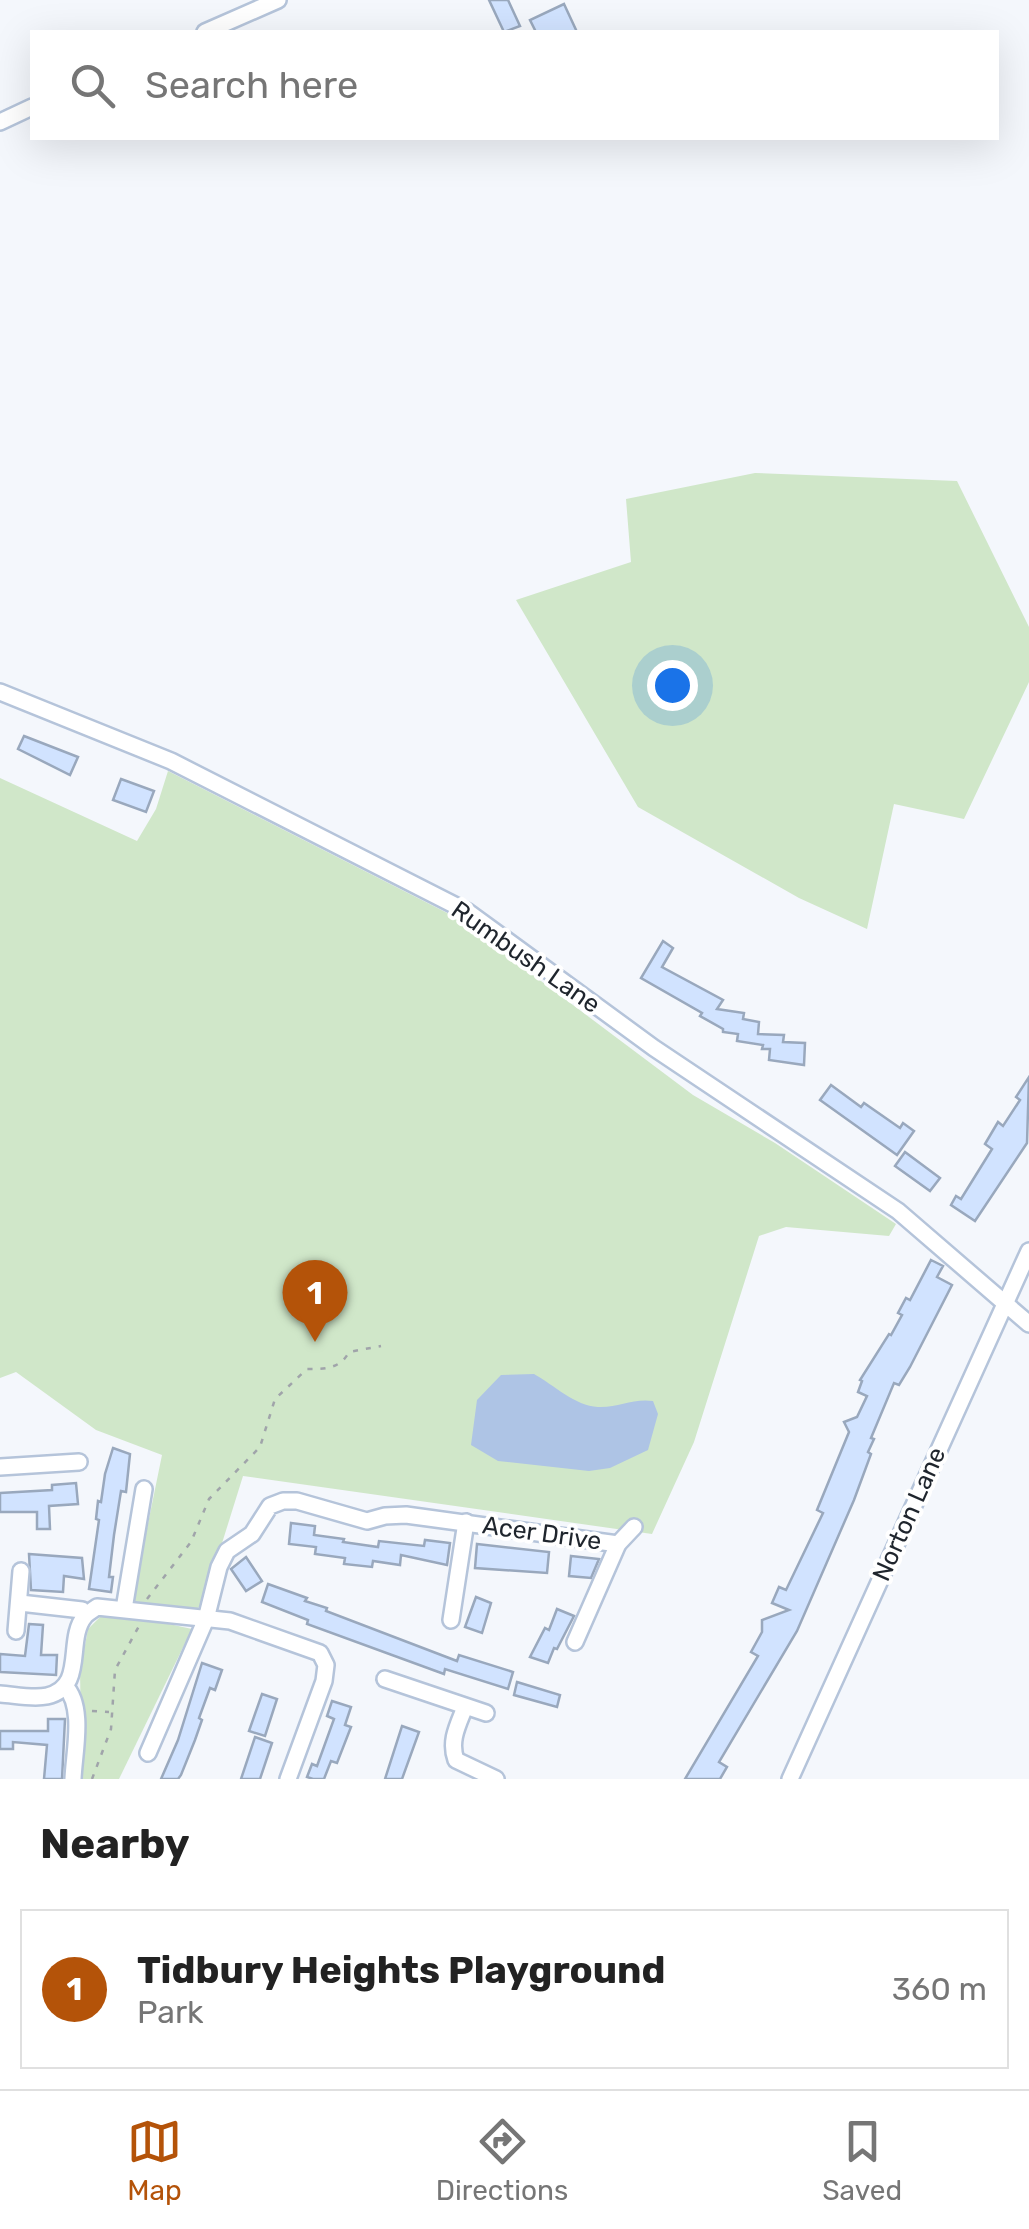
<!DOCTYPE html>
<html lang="en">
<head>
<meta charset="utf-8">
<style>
  :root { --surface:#fff; --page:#f2f2f2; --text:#222; --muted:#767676; --line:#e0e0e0; --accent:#b45309 }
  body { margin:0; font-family:Rubik,sans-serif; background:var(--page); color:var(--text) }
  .you { position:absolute; left:672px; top:685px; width:35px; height:35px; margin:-25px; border:8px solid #fff; border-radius:50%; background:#1a73e8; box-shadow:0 0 0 15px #1a73e833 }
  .badge { display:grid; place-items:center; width:65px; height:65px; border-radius:50%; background:var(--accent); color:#fff; font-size:32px; font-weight:700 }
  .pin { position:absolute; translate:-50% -82px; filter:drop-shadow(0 2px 5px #0008) }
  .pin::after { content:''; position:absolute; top:52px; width:35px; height:30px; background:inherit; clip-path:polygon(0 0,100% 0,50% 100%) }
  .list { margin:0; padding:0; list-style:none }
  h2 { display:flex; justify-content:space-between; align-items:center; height:130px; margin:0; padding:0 40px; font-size:42px }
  h2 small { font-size:32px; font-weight:400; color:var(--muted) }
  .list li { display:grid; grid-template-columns:65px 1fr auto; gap:30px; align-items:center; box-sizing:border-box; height:160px; margin:0 20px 20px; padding:0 20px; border:2px solid var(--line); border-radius:0px }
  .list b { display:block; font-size:38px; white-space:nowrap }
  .list p { margin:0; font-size:32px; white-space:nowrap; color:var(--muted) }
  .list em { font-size:32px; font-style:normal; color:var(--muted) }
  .icon { flex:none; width:55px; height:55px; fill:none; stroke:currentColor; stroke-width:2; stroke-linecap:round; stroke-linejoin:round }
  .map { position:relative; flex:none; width:1029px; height:1779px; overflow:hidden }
  .search { position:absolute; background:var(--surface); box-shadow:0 10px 40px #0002; left:30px; right:30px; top:30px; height:110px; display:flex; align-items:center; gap:25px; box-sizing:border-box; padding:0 35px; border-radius:0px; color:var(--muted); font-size:38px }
  .sheet { height:310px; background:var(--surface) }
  nav { display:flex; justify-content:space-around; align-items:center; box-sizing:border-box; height:140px; border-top:2px solid var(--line); background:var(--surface); font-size:28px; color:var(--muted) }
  nav a { display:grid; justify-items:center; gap:5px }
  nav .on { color:var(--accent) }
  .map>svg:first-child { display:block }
  .green { fill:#d0e7c9 }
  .water { fill:#aec4e5 }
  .building { fill:#d1e3ff; stroke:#99a8bd; stroke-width:2.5 }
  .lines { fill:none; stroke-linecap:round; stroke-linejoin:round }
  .minor-casing { stroke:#b5c4da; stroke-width:20 }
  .path { stroke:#a0a4aa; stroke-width:2.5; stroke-dasharray:5 8; stroke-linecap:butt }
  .minor { stroke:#fff; stroke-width:15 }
  .labels { text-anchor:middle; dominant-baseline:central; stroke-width:8; stroke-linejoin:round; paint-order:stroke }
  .street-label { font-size:25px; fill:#1f252d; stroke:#fff }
</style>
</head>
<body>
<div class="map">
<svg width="1029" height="1779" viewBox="0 0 1029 1779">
  <rect width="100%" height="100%" fill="#f4f7fc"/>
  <g class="green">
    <path d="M755 473 957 481 1029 627V682L964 819 894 804 867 929 799 898 638 807 516 600 631 562 626 499Z"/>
    <path d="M168 771 457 918 693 1095 775 1143 896 1224 889 1236 786 1227 759 1236 694 1442 652 1534 243 1476 203 1604 195 1610 132 1602 162 1455 96 1430 16 1372 0 1378V778L137 841 156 809Z"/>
    <path d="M100 1617H137L192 1629 119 1779H82L80 1672 88 1629Z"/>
  </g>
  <path class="water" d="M534 1374C554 1385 575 1406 598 1407 618 1408 633 1398 653 1401L658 1414 648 1450 610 1468 589 1471 498 1461 471 1445 477 1400 501 1375Z"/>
  <g class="building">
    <path d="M489 0H508L520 26 504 32Z"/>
    <path d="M564 4 577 32H536L530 20Z"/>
    <path d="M24 736 78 757 70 775 18 749Z"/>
    <path d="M121 779 154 791 146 812 113 800Z"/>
    <path d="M663 941 673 948 662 967 723 1000 717 1009 744 1013 743 1019 759 1022 758 1034 784 1035 783 1042 805 1043 804 1065 769 1060 770 1049H762L763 1045 737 1041 738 1034 723 1032V1029L700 1016 702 1013 641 978Z"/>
    <path d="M1029 1077 1027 1143 975 1221 951 1205 956 1196 961 1199 992 1149 985 1144 998 1122 1003 1126 1020 1100 1016 1097Z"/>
    <path d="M831 1085 861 1107 864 1103 900 1128 903 1123 914 1131 897 1155 820 1100Z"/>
    <path d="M905 1152 940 1178 930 1191 895 1166Z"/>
    <path d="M931 1260 943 1266 937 1277 952 1285 910 1367 899 1385 894 1383 871 1438 874 1439 868 1452 871 1454 854 1500 797 1631 719 1762 727 1767 720 1779H685L758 1656 751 1652 762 1632V1620L789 1610 772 1603 779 1587 786 1590 823 1513 817 1510 849 1432 844 1422 857 1417 867 1396 858 1392 862 1381 860 1380 889 1334 891 1335 902 1315 898 1313 906 1298 910 1300Z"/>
    <path d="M113 1448 130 1454 126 1492 121 1491 114 1535 109 1577H113L111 1592 89 1589 99 1520 96 1519 98 1501 101 1502 105 1474Z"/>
    <path d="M76 1483 78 1504 49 1506 50 1529H37V1512H0V1493L52 1490V1485Z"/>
    <path d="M291 1523 315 1526 314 1535 344 1539 343 1542 378 1547 379 1541 424 1546 425 1540 450 1543 447 1565 401 1555 400 1565 373 1561 372 1567 344 1564 345 1558 315 1554 316 1547 289 1544Z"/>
    <path d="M477 1544 549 1552 547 1573 475 1568Z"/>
    <path d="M29 1554 82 1558 84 1579 64 1576 63 1592 31 1590Z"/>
    <path d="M571 1556 599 1559 591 1578 569 1576Z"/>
    <path d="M246 1557 262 1581 246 1591 231 1569Z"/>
    <path d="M268 1584 307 1598 305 1601 327 1608 326 1611 457 1661 459 1655 513 1672 508 1689 445 1669 444 1674 307 1624 308 1620 262 1602Z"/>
    <path d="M476 1597 491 1603 482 1633 465 1627Z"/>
    <path d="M557 1609 574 1616 557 1649 554 1648 548 1663 530 1657 545 1628 549 1630Z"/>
    <path d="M29 1624 43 1625 41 1655H57L56 1675 0 1672V1654L25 1656Z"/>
    <path d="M202 1663 222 1670 215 1690 210 1688 199 1718 202 1720 195 1740 181 1775 178 1779H161L178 1740Z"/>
    <path d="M517 1682 560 1695 557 1707 514 1695Z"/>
    <path d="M262 1694 277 1699 265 1736 249 1731Z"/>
    <path d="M332 1701 351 1707 345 1725 351 1727 337 1763 331 1761 324 1779H313L307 1777 312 1764 317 1766 334 1719 327 1716Z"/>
    <path d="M48 1719H65L62 1779H44L47 1745 13 1742V1749H0V1731H48Z"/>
    <path d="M402 1726 419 1732 402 1779H385Z"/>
    <path d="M255 1737 272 1743 260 1779H241Z"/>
  </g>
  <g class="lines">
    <defs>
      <g id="minor">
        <path d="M205 32 278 0"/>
        <path d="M0 122 32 107"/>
        <path d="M0 692 171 761 468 912 654 1048 898 1211 1029 1324"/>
        <path d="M0 1467 79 1462"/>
        <path d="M20 1603 82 1610 85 1615"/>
        <path d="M124 1609 144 1489"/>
        <path d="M451 1620 466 1522"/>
        <path d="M16 1631 21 1571"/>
        <path d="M575 1642 618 1544 634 1527"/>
        <path d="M385 1679 486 1713"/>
        <path d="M65 1686C85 1707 74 1752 73 1779"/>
        <path d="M0 1694C15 1695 33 1699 47 1696 87 1687 65 1639 85 1616 85 1615 97 1607 97 1607L230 1621 320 1653 326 1665 324 1681 288 1779"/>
        <path d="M465 1707C458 1725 449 1741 456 1760L496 1779"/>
        <path d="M148 1753 206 1619 219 1567 227 1551 252 1534 270 1506 283 1501H297L367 1521 385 1516 406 1515 618 1544"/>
        <path d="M790 1779 1029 1251"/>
      </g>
    </defs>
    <use href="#minor" class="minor-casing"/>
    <g class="path">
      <path d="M147 1599 191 1542 209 1499 260 1447 275 1399 307 1369C325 1369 340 1369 349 1352L381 1346"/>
      <path d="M92 1711 109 1712"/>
      <path d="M92 1779 111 1729 115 1670 139 1626"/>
    </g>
    <use href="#minor" class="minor"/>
  </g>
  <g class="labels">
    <g class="street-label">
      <text transform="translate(526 957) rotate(35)">Rumbush Lane</text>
      <text transform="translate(909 1514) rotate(-66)">Norton Lane</text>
      <text transform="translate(542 1533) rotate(8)">Acer Drive</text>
    </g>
  </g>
</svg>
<div class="you"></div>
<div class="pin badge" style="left:315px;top:1342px">1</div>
<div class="search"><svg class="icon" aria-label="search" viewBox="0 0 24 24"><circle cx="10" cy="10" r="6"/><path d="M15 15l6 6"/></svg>Search here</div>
</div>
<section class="sheet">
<h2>Nearby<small></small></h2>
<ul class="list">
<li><span class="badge">1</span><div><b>Tidbury Heights Playground</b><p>Park</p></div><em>360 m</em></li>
</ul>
</section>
<nav>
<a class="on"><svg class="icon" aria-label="map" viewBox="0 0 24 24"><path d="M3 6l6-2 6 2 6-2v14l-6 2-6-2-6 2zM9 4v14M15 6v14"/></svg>Map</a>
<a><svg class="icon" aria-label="directions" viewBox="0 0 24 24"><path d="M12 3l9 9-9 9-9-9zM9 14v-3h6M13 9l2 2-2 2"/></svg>Directions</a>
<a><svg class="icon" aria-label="saved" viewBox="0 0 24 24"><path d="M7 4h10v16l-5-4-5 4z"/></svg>Saved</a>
</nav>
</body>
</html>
